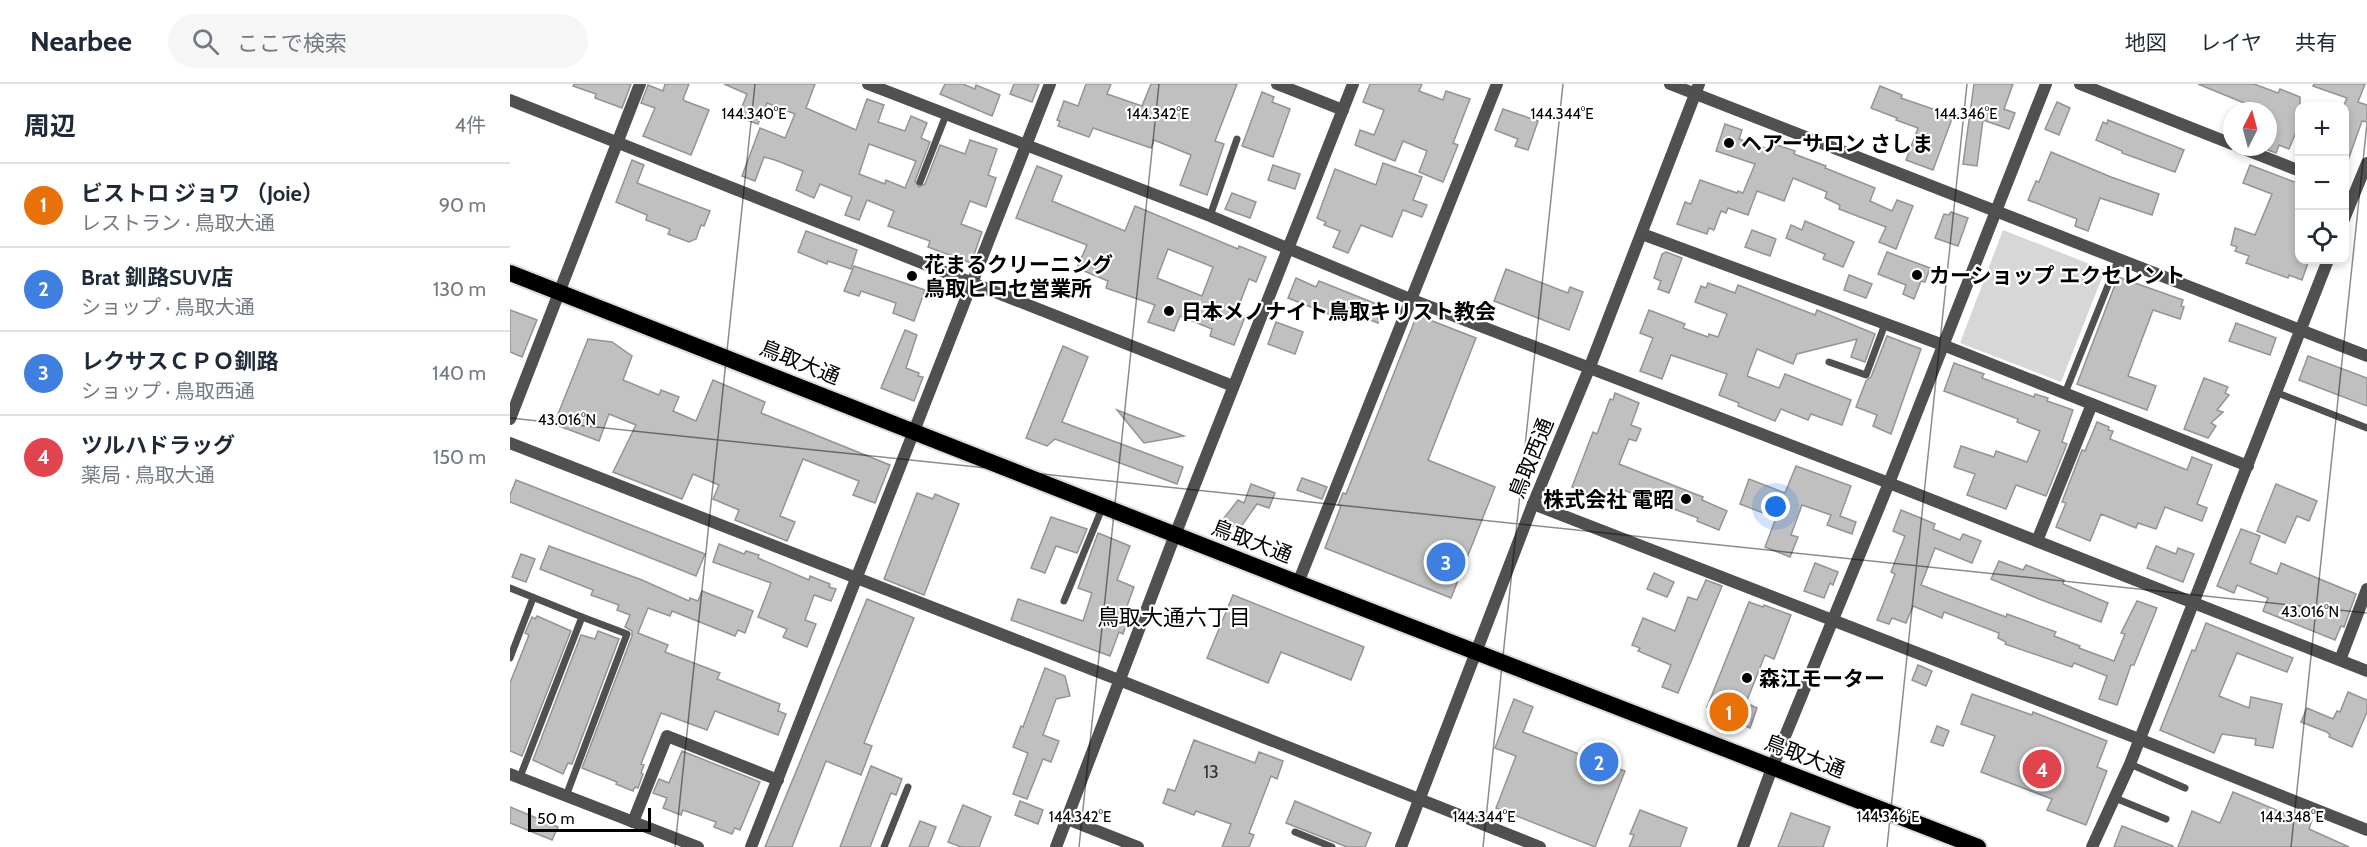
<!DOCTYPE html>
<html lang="ja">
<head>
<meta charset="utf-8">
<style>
  :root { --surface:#fff; --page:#f6f6f7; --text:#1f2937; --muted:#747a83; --line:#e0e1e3; --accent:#db2777 }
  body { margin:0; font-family:Cabin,"Noto Sans JP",sans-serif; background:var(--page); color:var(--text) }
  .controls { position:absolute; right:18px; top:18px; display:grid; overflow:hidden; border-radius:12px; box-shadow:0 3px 9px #0003 }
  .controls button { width:54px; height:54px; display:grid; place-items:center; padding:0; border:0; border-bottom:2px solid var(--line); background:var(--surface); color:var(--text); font:30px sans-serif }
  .compass { position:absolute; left:1713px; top:18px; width:54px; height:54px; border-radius:50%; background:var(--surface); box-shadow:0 3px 9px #0003; rotate:6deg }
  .scale { position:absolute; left:18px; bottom:15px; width:123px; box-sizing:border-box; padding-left:6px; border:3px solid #000; border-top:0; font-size:16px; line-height:21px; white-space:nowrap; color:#000; -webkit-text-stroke:4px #fff; paint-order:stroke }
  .you { position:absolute; left:1266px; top:423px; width:21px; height:21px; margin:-15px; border:4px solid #fff; border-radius:50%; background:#1a73e8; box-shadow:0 0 0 9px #1a73e833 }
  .badge { display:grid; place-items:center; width:39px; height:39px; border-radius:50%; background:var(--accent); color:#fff; font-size:20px; font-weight:700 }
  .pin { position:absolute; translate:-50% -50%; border:3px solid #fff; box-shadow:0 2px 6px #0006 }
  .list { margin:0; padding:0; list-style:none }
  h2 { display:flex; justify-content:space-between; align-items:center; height:78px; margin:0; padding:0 24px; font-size:26px }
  h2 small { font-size:20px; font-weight:400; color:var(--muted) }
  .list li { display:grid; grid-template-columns:39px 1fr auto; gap:18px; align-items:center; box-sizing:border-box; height:84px; padding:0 24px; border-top:2px solid var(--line) }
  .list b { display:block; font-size:22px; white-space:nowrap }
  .list p { margin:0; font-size:20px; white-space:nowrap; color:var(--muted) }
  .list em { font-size:20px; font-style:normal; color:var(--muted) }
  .icon { flex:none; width:33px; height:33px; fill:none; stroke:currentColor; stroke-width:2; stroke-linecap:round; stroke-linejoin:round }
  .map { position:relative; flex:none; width:1857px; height:763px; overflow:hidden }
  header { display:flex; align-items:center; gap:36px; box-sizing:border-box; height:84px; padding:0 30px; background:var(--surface); border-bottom:2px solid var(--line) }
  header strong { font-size:28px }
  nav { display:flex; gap:33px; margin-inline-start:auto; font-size:21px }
  .search { width:420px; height:54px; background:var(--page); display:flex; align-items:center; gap:15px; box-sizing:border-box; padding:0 21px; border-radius:33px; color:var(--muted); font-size:22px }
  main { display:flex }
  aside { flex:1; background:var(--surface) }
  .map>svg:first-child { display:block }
  .green { fill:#d7d7d7 }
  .building { fill:#c0c0c0; stroke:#949494; stroke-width:1.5; fill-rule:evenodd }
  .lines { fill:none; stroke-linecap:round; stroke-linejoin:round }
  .trunk-casing { stroke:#dbdbdb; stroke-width:20 }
  .service { stroke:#505050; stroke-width:7 }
  .minor { stroke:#505050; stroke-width:12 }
  .tertiary { stroke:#505050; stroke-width:12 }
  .trunk { stroke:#000; stroke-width:16 }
  .ticks { fill:none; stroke:#000; stroke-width:1.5; stroke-opacity:0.45 }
  .poi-dot { fill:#000; stroke:#fff; stroke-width:2 }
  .labels { text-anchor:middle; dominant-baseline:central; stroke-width:4.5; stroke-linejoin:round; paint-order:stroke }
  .number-label { font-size:18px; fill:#303030 }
  .poi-label { font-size:21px; font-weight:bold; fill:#000; stroke:#fff; text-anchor:start }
  .street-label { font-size:21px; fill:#000; stroke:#fff }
  .neighbourhood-label { font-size:22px; fill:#000; stroke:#fff }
  .ticks-label { font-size:15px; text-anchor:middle; fill:#000; stroke:#fff; stroke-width:4.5; stroke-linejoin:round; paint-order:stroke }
</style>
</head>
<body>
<header>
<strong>Nearbee</strong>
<div class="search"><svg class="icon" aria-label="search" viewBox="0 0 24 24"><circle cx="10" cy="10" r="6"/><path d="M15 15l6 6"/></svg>ここで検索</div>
<nav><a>地図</a><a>レイヤ</a><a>共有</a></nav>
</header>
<main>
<aside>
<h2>周辺<small>4件</small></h2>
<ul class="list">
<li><span class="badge" style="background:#e8710a">1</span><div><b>ビストロ ジョワ （Joie）</b><p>レストラン · 鳥取大通</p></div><em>90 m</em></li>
<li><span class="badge" style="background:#3f7fe0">2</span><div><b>Brat 釧路SUV店</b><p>ショップ · 鳥取大通</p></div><em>130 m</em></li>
<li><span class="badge" style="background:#3f7fe0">3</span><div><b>レクサスＣＰＯ釧路</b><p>ショップ · 鳥取西通</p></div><em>140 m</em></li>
<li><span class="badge" style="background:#e0444e">4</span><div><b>ツルハドラッグ</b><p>薬局 · 鳥取大通</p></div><em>150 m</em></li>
</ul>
</aside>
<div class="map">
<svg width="1857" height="763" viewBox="0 0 1857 763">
  <rect width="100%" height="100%" fill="#fff"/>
  <path class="green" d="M1493 146 1595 186 1551 298 1450 259Z"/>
  <g class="building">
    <path d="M64 0H121L112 24 85 14 86 10 63 2Z"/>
    <path d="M155 0H179L173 15 175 17 199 26 181 71 133 52 145 24 131 19 138 1 153 7Z"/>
    <path d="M214 0H305L296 24 346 46 357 15 374 21 368 38 395 47 401 32 417 39 411 54 420 58 405 97 409 103 415 100 430 61 455 70 460 56 487 65 478 91 486 94 476 123 460 117 451 140 472 148 461 179 418 163 420 157 378 142 384 127 357 116 349 136 335 131 342 113 310 100 304 114 286 106 293 87 265 76 254 73 245 97 232 92 250 44 275 54 285 30 257 19 248 40 228 33 237 10ZM359 60 406 77 395 104 376 96 375 100 349 90Z"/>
    <path d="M435 0H453L465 5 466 1 490 11 482 32 430 10Z"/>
    <path d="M504 0H529L522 18 500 10Z"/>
    <path d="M576 0H601L597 10 632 22 641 0H727L705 57 714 60 697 111 670 101 681 71 644 56 641 64 583 44 579 53 548 42 550 37 547 36 554 17 568 22Z"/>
    <path d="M860 0H912L909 7 933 16 936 7 960 15 943 59 948 61 933 98 909 88 917 67 893 57 885 77 845 61 850 46 864 51 874 26 853 18Z"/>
    <path d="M1464 0H1503L1494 25 1505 29 1499 45 1473 36 1467 82 1453 80Z"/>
    <path d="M1688 0H1744L1768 9 1770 5 1790 13V49L1786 48 1779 65 1769 61 1766 69 1758 66V27L1743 25 1744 23Z"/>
    <path d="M1804 0H1855L1848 18 1857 21V38L1852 37 1836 82 1834 81V21L1837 14 1803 2Z"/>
    <path d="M1370 2 1392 11 1391 14 1443 32 1423 86 1396 76 1408 44 1386 36 1387 34 1361 24Z"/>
    <path d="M752 8 764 13 762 18 780 25 763 73 732 62Z"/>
    <path d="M1547 18 1560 24 1549 51 1535 45Z"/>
    <path d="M993 25 1028 37 1018 66 1005 62 1008 55 985 46Z"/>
    <path d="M1598 36 1674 66 1665 88 1612 69V67L1586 56 1593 38 1597 40Z"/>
    <path d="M1215 40 1232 46 1229 55 1258 65 1261 59 1285 67 1284 70 1316 82 1315 84 1365 104 1360 117 1382 127 1387 116 1403 122 1386 165 1369 158 1376 143 1329 125 1330 121 1315 114 1317 108 1283 94 1274 117 1247 107 1238 131 1218 124 1216 129 1211 127 1204 146 1199 144 1197 150 1167 140 1175 118 1181 120 1190 96 1227 109 1228 107 1233 109 1245 80 1206 67Z"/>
    <path d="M1541 68 1601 93 1649 110 1642 131 1590 114 1578 147 1565 142 1567 135 1518 116 1526 97 1529 98Z"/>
    <path d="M122 76 134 81 127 99 200 127 194 142 191 141 186 155 179 158 158 150 160 145 136 136 137 131 106 118Z"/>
    <path d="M873 79 912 93 903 116 917 121 912 133 893 126 882 153 851 141 838 169 823 163 830 147 814 141 816 138 807 134 825 85 866 101Z"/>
    <path d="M763 81 790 90 785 105 758 96Z"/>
    <path d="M1740 81 1790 100V176H1799L1792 196 1779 191 1778 194 1736 179 1739 172 1725 167 1727 163 1721 161 1725 144 1745 151 1762 110 1733 99Z"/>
    <path d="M527 82 552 92 542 117 615 147 625 122 728 165 729 162 756 173 746 198 739 195 726 229 735 233 724 261 700 252 702 245 670 232 664 247 638 238 645 221 596 204 598 197 567 184 577 161 506 134ZM658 165 703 183 692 212 647 194Z"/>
    <path d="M722 109 746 118 740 134 715 125Z"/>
    <path d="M1441 128 1458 134 1448 162 1425 154 1434 130 1439 131Z"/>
    <path d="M1295 137 1344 158 1333 183 1313 175 1315 170 1276 154 1281 141 1292 146Z"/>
    <path d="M1242 146 1266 155 1260 172 1235 163Z"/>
    <path d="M296 147 347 166 341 185 318 177 317 180 288 168Z"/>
    <path d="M1156 168 1172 174 1159 209 1148 205 1151 197 1144 194 1152 170Z"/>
    <path d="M1377 168 1420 184 1415 198 1411 197 1404 215 1393 210 1396 201 1368 190Z"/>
    <path d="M344 182 415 206 404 237 383 229 386 219 351 207 349 212 334 207Z"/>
    <path d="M996 185 1058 209 1060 203 1073 208 1059 246 984 217Z"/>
    <path d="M1339 191 1362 200 1356 214 1334 206Z"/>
    <path d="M1608 193 1673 216 1671 222 1674 223 1670 235 1643 226 1618 292 1646 302 1637 326 1567 300Z"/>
    <path d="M786 194 806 203 809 197 874 223 868 239 824 222 821 231 778 214Z"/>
    <path d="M1198 199 1225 209 1228 201 1305 231 1307 226 1365 250 1355 278 1341 273 1347 255 1287 270 1283 280 1247 265 1237 292 1269 304 1275 290 1341 316 1332 341 1301 330 1298 336 1271 325 1265 337 1228 322 1229 319 1209 311 1217 290 1161 271 1152 295 1130 287 1143 254 1130 249 1139 226 1175 240 1173 244 1198 253 1199 250 1208 253 1217 230 1185 218 1191 202 1196 204Z"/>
    <path d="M0 226 27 236 12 273 0 268Z"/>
    <path d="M907 231 966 254 918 376 985 403 941 514 815 464 831 422 828 421 833 409 836 410Z"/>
    <path d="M766 238 793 248 785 270 758 260Z"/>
    <path d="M1726 239 1766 254 1760 271 1719 257Z"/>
    <path d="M395 246 407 251 396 284 409 289 408 292 413 293 404 317 371 304Z"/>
    <path d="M1377 252 1411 265 1381 350 1363 342 1367 331 1346 323 1356 297 1361 293Z"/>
    <path d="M78 255 102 258 122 272 113 296 149 311 151 306 169 313 163 327 186 337 203 296 255 318 251 329 380 381 365 419 343 411 349 397 293 375 270 432 285 438 277 457 225 436 229 426 203 415 209 401 183 390 172 415 103 388 126 341 99 330 89 357 44 340Z"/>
    <path d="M553 262 578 273 552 338 673 383 667 400 545 355 537 362 516 354Z"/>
    <path d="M1798 272 1857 294V322L1789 296Z"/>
    <path d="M1444 279 1474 290 1472 294 1524 313 1525 310 1538 314 1537 317 1563 326 1552 358 1557 360 1536 412 1506 401 1496 425 1457 411 1465 390 1444 383 1451 362 1484 373 1486 367 1517 378 1530 347 1507 338 1508 335 1434 307Z"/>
    <path d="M1694 294 1718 303 1715 309 1719 311 1707 326 1713 328 1701 339 1706 342 1698 354 1674 345Z"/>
    <path d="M1105 309 1129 319 1121 341 1131 345 1126 357 1119 355 1109 380 1193 413 1192 416 1217 427 1209 446 1187 437 1188 434 1108 404 1103 418 1062 403 1083 348 1087 350 1100 315 1103 316Z"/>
    <path d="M607 326 674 352 634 359Z"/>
    <path d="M1587 338 1599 343 1598 346 1603 347 1600 355 1677 386 1682 373 1702 381 1687 420 1697 424 1692 437 1655 423 1646 445 1628 439 1626 444 1591 430 1580 457 1546 443 1556 419 1552 418 1572 366 1575 367Z"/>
    <path d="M1286 382 1341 402 1330 432 1346 438 1342 450 1317 441 1321 431 1292 421 1281 451 1288 453 1280 473 1255 463 1266 434 1230 420 1239 395 1275 409Z"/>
    <path d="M792 394 817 403 812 415 787 406Z"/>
    <path d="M6 396 195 470 186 492 0 418V411Z"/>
    <path d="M741 400 765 409 759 424 747 420 728 447 725 443 711 438 728 416 734 419Z"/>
    <path d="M1766 400 1807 417 1799 437 1787 432 1775 459 1747 447Z"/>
    <path d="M407 409 423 415 425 410 449 420 414 511 374 495Z"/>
    <path d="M1391 426 1425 440 1423 445 1450 456 1453 450 1471 457 1462 479 1425 464 1411 501 1496 533 1497 530 1546 548 1544 552 1570 562 1569 564 1604 577 1615 550 1611 549 1627 517 1647 524 1624 581H1621L1607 621 1589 615 1597 592 1564 579 1562 583 1495 560 1496 558 1488 554 1489 549 1434 528 1432 534 1403 522 1396 539 1382 534 1379 540 1367 536 1385 490 1381 488 1395 452 1383 447Z"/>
    <path d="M541 433 577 445 567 469 546 462 535 489 521 484Z"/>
    <path d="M1731 445 1750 452 1740 479 1767 490 1771 479 1846 510 1834 543 1831 542 1825 556 1753 527 1758 514 1727 501 1724 509 1707 502Z"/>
    <path d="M588 449 620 462 607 496 624 503 613 533 618 536 613 550 609 548 600 572 501 536 508 515 573 537 582 509 568 504Z"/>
    <path d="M209 460 234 470 236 467 249 471 248 474 299 496 300 492 320 500 319 503 326 505 321 517 304 511 295 536 306 540 297 563 273 553 277 545 248 533 261 499 203 478Z"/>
    <path d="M39 462 132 496 179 517 180 514 188 517 192 507 243 527 235 549 228 546 225 552 162 527 160 532 138 524 128 549 158 561 155 568 210 589 207 595 270 620 268 627 276 630 268 651 205 627 197 646 151 629 131 680 134 681 131 689 133 690 128 704 125 703 123 707 106 700 107 698 72 684 122 552V547L115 543 120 531 107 526 109 521 81 511 83 506 30 485Z"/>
    <path d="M1646 462 1666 470 1668 464 1684 470 1673 498 1637 484Z"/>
    <path d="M11 470 25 475 16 498 2 493Z"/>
    <path d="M1489 477 1513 486 1516 481 1554 496 1553 500 1598 519 1591 538 1529 515 1481 495Z"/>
    <path d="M1305 479 1328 488 1323 501 1320 499 1314 514 1294 507Z"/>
    <path d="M1144 489 1164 498 1157 513 1137 505Z"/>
    <path d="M1196 496 1212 502 1168 609 1152 603 1161 581 1128 567 1130 564 1122 561 1133 534 1165 547 1178 513 1187 516Z"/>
    <path d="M723 511 854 563 841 596 771 568 758 599 697 574Z"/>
    <path d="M357 515 404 534 354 659 362 662 351 691 316 677 282 763H255Z"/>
    <path d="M1239 518 1253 523 1254 521 1281 531 1264 575 1255 571 1236 619 1247 624 1240 644 1210 632 1212 629 1197 623Z"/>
    <path d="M27 532 61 547 12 672 0 667V599L19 551 15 549 22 533 25 535Z"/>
    <path d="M1696 539 1783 574 1777 588 1727 569 1709 612 1739 624 1741 613 1772 620 1763 664 1745 661 1746 655 1712 650 1704 669 1650 646 1682 566 1685 567Z"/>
    <path d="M88 547 109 555 62 680 58 679 53 690 23 676 71 551 85 555Z"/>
    <path d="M1408 581 1422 587 1416 602 1402 596Z"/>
    <path d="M535 584 555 592 560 612 546 615 533 651 549 657 541 678 533 675 517 715 503 710 518 669 503 663 511 642 513 643Z"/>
    <path d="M1838 608 1857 616V628L1842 663 1819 653 1820 651 1817 648 1791 638 1797 624 1823 635 1827 627 1830 628Z"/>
    <path d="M1462 610 1522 631 1523 628 1597 657 1587 683 1597 687 1576 741 1537 726 1542 715 1471 688 1485 652 1451 640Z"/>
    <path d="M1004 615 1023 623 1013 648 1079 674 1083 665 1101 672 1098 681 1115 687 1085 763 986 724 1006 672 985 664Z"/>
    <path d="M1427 642 1439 647 1433 662 1421 658Z"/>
    <path d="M684 656 745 679 749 668 773 677 767 695 761 692 739 749 744 751 739 763H712L721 740 686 727 684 731 653 719 658 705 665 707Z"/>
    <path d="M172 667 250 698 230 746 225 744 222 750 204 743 206 738 173 726 171 731 153 724 157 714 143 709 149 695 159 699Z"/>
    <path d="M361 682 392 695 386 711 381 709 360 763H330Z"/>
    <path d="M1723 708 1781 732 1782 728 1802 736 1799 745 1839 763H1668L1682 727 1710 739Z"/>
    <path d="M510 717 533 726 528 740 505 731Z"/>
    <path d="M785 717 861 749 855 763H837L776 739Z"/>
    <path d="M453 721 481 733 469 763H451L438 758Z"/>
    <path d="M0 723 48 743 42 756 0 739Z"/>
    <path d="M1130 726 1177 744 1170 763H1119L1124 751 1120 750Z"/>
    <path d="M1281 729 1320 743 1313 763H1268Z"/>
    <path d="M410 737 426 743 418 763H399Z"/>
    <path d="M1612 742 1663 762V763H1604Z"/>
  </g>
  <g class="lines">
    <defs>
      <path id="trunk" d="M0 189 788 499 1468 763"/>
    </defs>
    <use href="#trunk" class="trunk-casing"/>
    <g class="service">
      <path d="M410 98 436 31"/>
      <path d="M700 132 727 55"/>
      <path d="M1319 278 1356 291 1375 240"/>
      <path d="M1765 308 1857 344"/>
      <path d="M1555 309 1609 174"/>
      <path d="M0 504 72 533 10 693"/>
      <path d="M554 517 593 422"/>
      <path d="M0 574 23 514"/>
      <path d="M1620 680 1675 704"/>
      <path d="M56 712 117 550 72 533"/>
      <path d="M1605 714 1656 735"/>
      <path d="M785 748 822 763"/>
      <path d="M374 763 398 703"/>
    </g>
    <g class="minor">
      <path d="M358 0 700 132 900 215 1379 399 1857 587"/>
      <path d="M767 0 833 26"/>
      <path d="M1160 0 1857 272"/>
      <path d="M1570 0 1722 60"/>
      <path d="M0 16 723 302"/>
      <path d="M1729 63 1790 87"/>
      <path d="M1834 135 1857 79"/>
      <path d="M1132 150 1433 261 1738 382"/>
      <path d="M0 335 130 0"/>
      <path d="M0 359 609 596 1030 763"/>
      <path d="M1023 420 1629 655 1857 746"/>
      <path d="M1527 457 1582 320"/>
      <path d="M788 499 987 0"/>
      <path d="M1830 576 1857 505"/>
      <path d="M0 690 188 763"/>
      <path d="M557 735 628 763"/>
      <path d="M123 738 157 652 268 696"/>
      <path d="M241 763 540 0"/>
      <path d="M546 763 665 451 843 0"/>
      <path d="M1233 763 1262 684 1379 399 1536 0"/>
      <path d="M1582 763 1620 680 1818 176"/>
    </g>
    <path class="tertiary" d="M891 763 1023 420 1079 285 1189 0"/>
    <use href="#trunk" class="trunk"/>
  </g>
  <path class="ticks" d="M0 334 1857 529M165 763 245 0M569 763 649 0M973 763 1053 0M1377 763 1457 0M1781 763 1857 39"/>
  <g class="poi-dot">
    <circle cx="1219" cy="59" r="6"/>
    <circle cx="1407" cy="191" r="6"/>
    <circle cx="402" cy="192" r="6"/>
    <circle cx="659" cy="227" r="6"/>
    <circle cx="1176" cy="415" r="6"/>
    <circle cx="1237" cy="594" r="6"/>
  </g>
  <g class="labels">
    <g class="number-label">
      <text x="701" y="688">13</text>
    </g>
    <g class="poi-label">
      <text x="1231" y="59">ヘアーサロン さしま</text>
      <text x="414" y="180">花まるクリーニング<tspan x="414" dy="24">鳥取ヒロセ営業所</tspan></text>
      <text x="1419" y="191">カーショップ エクセレント</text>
      <text x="671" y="227">日本メノナイト鳥取キリスト教会</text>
      <text x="1164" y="415" text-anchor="end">株式会社 電昭</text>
      <text x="1249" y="594">森江モーター</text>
    </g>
    <g class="street-label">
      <text transform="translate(290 278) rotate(22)">鳥取大通</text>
      <text transform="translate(1021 374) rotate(-68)">鳥取西通</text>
      <text transform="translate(742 457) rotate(21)">鳥取大通</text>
      <text transform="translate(1295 672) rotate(21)">鳥取大通</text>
    </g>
    <g class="neighbourhood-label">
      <text x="664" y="533">鳥取大通六丁目</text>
    </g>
  </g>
  <g class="ticks-label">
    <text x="244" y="35">144.340°E</text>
    <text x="648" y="35">144.342°E</text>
    <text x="1052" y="35">144.344°E</text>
    <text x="1456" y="35">144.346°E</text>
    <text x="57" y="341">43.016°N</text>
    <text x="1800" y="533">43.016°N</text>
    <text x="570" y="738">144.342°E</text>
    <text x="974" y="738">144.344°E</text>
    <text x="1378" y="738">144.346°E</text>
    <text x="1782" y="738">144.348°E</text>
  </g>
</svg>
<div class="controls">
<button>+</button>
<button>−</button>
<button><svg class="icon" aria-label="locate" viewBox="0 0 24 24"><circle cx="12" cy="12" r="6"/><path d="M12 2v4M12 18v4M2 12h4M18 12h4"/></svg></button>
</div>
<svg class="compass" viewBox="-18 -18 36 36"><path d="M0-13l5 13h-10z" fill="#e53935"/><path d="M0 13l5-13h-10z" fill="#747a83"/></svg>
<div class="scale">50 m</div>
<div class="you"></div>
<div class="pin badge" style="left:1219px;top:628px;background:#e8710a">1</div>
<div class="pin badge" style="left:1089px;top:678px;background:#3f7fe0">2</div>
<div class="pin badge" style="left:936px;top:478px;background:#3f7fe0">3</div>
<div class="pin badge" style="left:1532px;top:685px;background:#e0444e">4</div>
</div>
</main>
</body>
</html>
